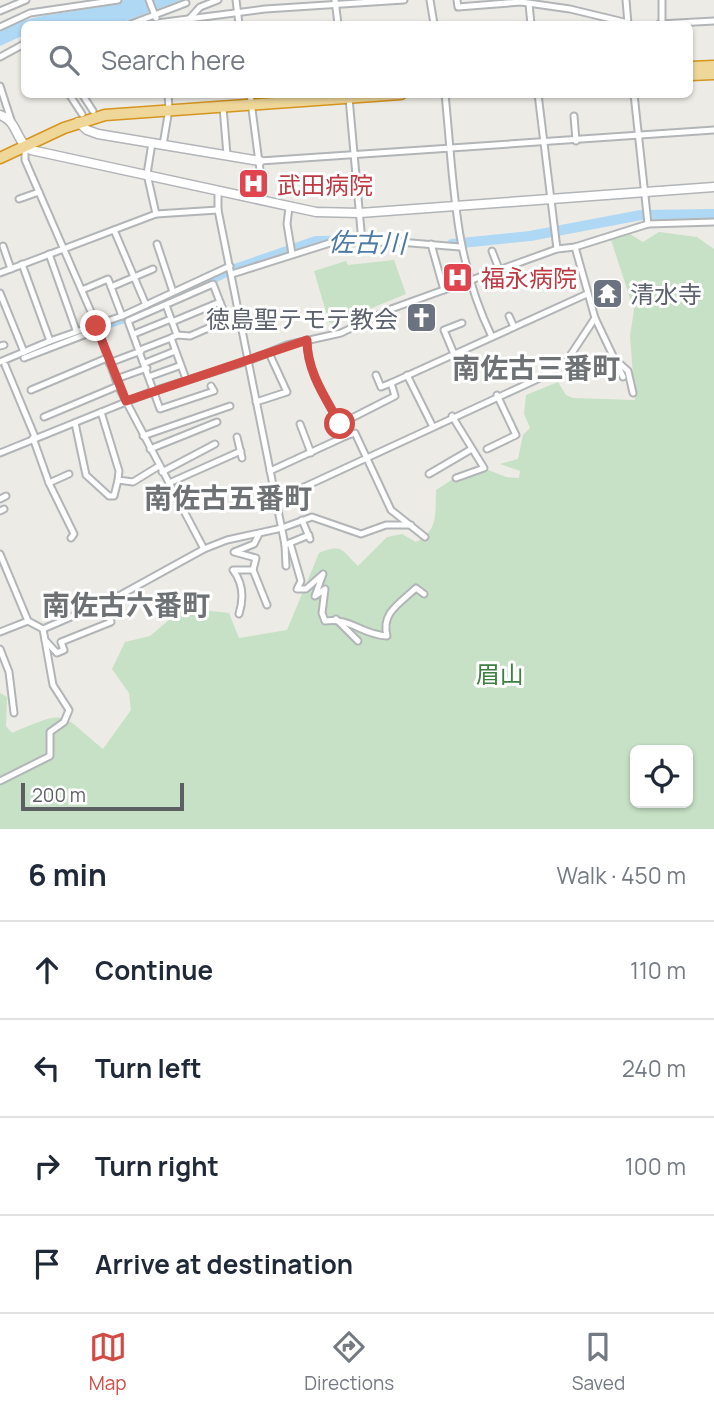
<!DOCTYPE html>
<html lang="en">
<head>
<meta charset="utf-8">
<style>
  :root { --surface:#fff; --page:#f6f6f7; --text:#1f2937; --muted:#747a83; --line:#e0e1e3; --accent:#d24c46 }
  body { margin:0; font-family:Manrope,"Noto Sans JP",sans-serif; background:var(--page); color:var(--text) }
  .controls { position:absolute; right:21px; bottom:21px; display:grid; overflow:hidden; border-radius:10px; box-shadow:0 2px 5px #0004 }
  .controls button { width:63px; height:63px; display:grid; place-items:center; padding:0; border:0; border-bottom:2px solid var(--line); background:var(--surface); color:var(--text); font:35px sans-serif }
  .scale { position:absolute; left:21px; bottom:18px; width:163px; box-sizing:border-box; padding-left:7px; border:4px solid #5d6063; border-top:0; font-size:19px; line-height:24px; white-space:nowrap; color:#5d6063; -webkit-text-stroke:5px #fff; paint-order:stroke }
  .stop { position:absolute; width:21px; height:21px; margin:-16px; border:5px solid #d24c46; border-radius:50%; background:#fff }
  .stop.end { background:#d24c46; border-color:#fff; box-shadow:0 2px 7px #0008 }
  .list { margin:0; padding:0; list-style:none }
  h2 { display:flex; justify-content:space-between; align-items:center; height:91px; margin:0; padding:0 28px; font-size:30px }
  h2 small { font-size:23px; font-weight:400; color:var(--muted) }
  .list li { display:grid; grid-template-columns:46px 1fr auto; gap:21px; align-items:center; box-sizing:border-box; height:98px; padding:0 28px; border-top:2px solid var(--line) }
  .list b { display:block; font-size:26px; white-space:nowrap }
  .list em { font-size:23px; font-style:normal; color:var(--muted) }
  .icon { flex:none; width:38px; height:38px; fill:none; stroke:currentColor; stroke-width:2; stroke-linecap:round; stroke-linejoin:round }
  .map { position:relative; flex:none; width:714px; height:829px; overflow:hidden }
  .search { position:absolute; background:var(--surface); box-shadow:0 2px 5px #0004; left:21px; right:21px; top:21px; height:77px; display:flex; align-items:center; gap:18px; box-sizing:border-box; padding:0 24px; border-radius:10px; color:var(--muted); font-size:26px }
  .sheet { height:483px; background:var(--surface) }
  nav { display:flex; justify-content:space-around; align-items:center; box-sizing:border-box; height:98px; border-top:2px solid var(--line); background:var(--surface); font-size:19px; color:var(--muted) }
  nav a { display:grid; justify-items:center; gap:4px }
  nav .on { color:var(--accent) }
  .map>svg:first-child { display:block }
  .green { fill:#c6e1c5; fill-rule:evenodd }
  .water { fill:#afd8f4 }
  .lines { fill:none; stroke-linecap:round; stroke-linejoin:round }
  .river { stroke:#afd8f4; stroke-width:10 }
  .street-casing { stroke:#b2b5b8; stroke-width:9 }
  .secondary-casing { stroke:#b1b4b8; stroke-width:11 }
  .highway-casing { stroke:#d5951e; stroke-width:13 }
  .street { stroke:#fff; stroke-width:5 }
  .secondary { stroke:#fff; stroke-width:8 }
  .highway { stroke:#efd79a; stroke-width:10 }
  .route { stroke:#d24c46; stroke-width:9 }
  .labels { text-anchor:middle; dominant-baseline:central; stroke-width:6; stroke-linejoin:round; paint-order:stroke }
  .health-label { font-size:24px; fill:#be3a42; stroke:#fff; text-anchor:start }
  .worship-label { font-size:24px; fill:#5b616d; stroke:#fff; text-anchor:start }
  .park-label { font-size:24px; fill:#407f41; stroke:#fff }
  .water-label { font-size:26px; font-style:italic; fill:#4d7aa4; stroke:#fff }
  .quarter-label { font-size:28px; font-weight:bold; fill:#6e7275; stroke:#fff }
</style>
</head>
<body>
<div class="map">
<svg width="714" height="829" viewBox="0 0 714 829">
  <rect width="100%" height="100%" fill="#edebe5"/>
  <g class="green">
    <path d="M659 232 697 237 714 249V829H0V693L7 697 6 726 12 733C69 709 58 712 103 749L131 710 129 693 112 669 125 642 150 636 183 608 229 613 239 638 287 630 319 553C343 543 342 551 358 566L387 537 402 534 416 542C439 531 435 512 436 490L453 479 486 469 506 477 519 478 520 471 500 464 518 459 523 435 530 428 524 414 526 395 558 382 566 395 573 398 635 400 630 336 634 310 611 240 630 234 643 242ZM635 750H688V803H635Z"/>
    <path d="M394 260 406 294 333 324 329 322 314 271 346 261 348 265Z"/>
  </g>
  <path class="water" d="M124 0H181L126 21 24 24V35L0 46V30C41 9 83 15 124 0Z"/>
  <g class="lines">
    <g class="river">
      <path d="M452 244 530 236 641 215 714 214"/>
      <path d="M92 329 144 311 226 272 316 241 388 240"/>
    </g>
    <defs>
      <g id="street">
        <path d="M149 0 156 18"/>
        <path d="M236 0 239 24"/>
        <path d="M335 0 338 24"/>
        <path d="M430 0 434 24"/>
        <path d="M457 0 458 7 521 2 570 9 628 23"/>
        <path d="M626 0 628 24"/>
        <path d="M662 0V24"/>
        <path d="M529 4 531 24"/>
        <path d="M0 11 26 0"/>
        <path d="M190 18 200 7 218 0"/>
        <path d="M157 23 265 9 404 0"/>
        <path d="M131 24 186 3"/>
        <path d="M659 24 714 21"/>
        <path d="M0 27 30 13 118 0"/>
        <path d="M0 57 24 44"/>
        <path d="M0 86 11 120"/>
        <path d="M69 94 82 114"/>
        <path d="M82 94 93 111"/>
        <path d="M250 94 264 200"/>
        <path d="M445 94C454 181 453 257 492 337"/>
        <path d="M538 94 557 249"/>
        <path d="M634 94 648 224"/>
        <path d="M349 98 362 242"/>
        <path d="M223 107 227 155"/>
        <path d="M574 116 576 141"/>
        <path d="M152 143 147 174 156 214"/>
        <path d="M163 145 169 109 168 94"/>
        <path d="M25 147V160L95 321 118 386 204 549"/>
        <path d="M260 161 714 130"/>
        <path d="M218 191V210L285 545 309 535"/>
        <path d="M19 199 39 192"/>
        <path d="M289 207 287 224 292 254"/>
        <path d="M114 230 146 305"/>
        <path d="M157 244 173 292"/>
        <path d="M431 244 444 290"/>
        <path d="M3 246 11 269"/>
        <path d="M492 251 499 269"/>
        <path d="M49 254 76 330"/>
        <path d="M22 264 50 341 122 316 230 266"/>
        <path d="M0 273 156 214 218 210"/>
        <path d="M232 274 330 243 399 242 460 247"/>
        <path d="M111 287 153 269"/>
        <path d="M82 290 108 279 122 316"/>
        <path d="M0 293 24 352"/>
        <path d="M166 305 177 335 190 336 227 320 213 284 128 321 160 409 214 391 211 386"/>
        <path d="M509 316 514 327"/>
        <path d="M595 318 623 377"/>
        <path d="M172 322 220 302"/>
        <path d="M134 334 171 319"/>
        <path d="M177 335 171 338 186 379"/>
        <path d="M0 346 4 345"/>
        <path d="M140 350 171 338"/>
        <path d="M454 354 444 330 462 323"/>
        <path d="M24 358 97 330"/>
        <path d="M616 360 628 371 633 393"/>
        <path d="M0 362 50 341"/>
        <path d="M109 363 141 351"/>
        <path d="M145 363 175 351"/>
        <path d="M5 365 35 437"/>
        <path d="M376 375 381 387 391 383"/>
        <path d="M407 375 432 425"/>
        <path d="M151 376 179 366"/>
        <path d="M116 379 147 368"/>
        <path d="M31 390 107 358"/>
        <path d="M256 402 287 392 269 353"/>
        <path d="M101 412 119 471 118 480 133 482 159 466"/>
        <path d="M452 416 484 468 456 478"/>
        <path d="M44 417 118 386"/>
        <path d="M75 423 86 475 109 496H114L118 480"/>
        <path d="M300 424 311 453"/>
        <path d="M340 424 395 396 391 383 587 294"/>
        <path d="M143 436 230 406"/>
        <path d="M346 436 355 433 391 510 425 537"/>
        <path d="M237 437 242 458"/>
        <path d="M33 438 49 483 74 534 71 538"/>
        <path d="M150 449 217 422"/>
        <path d="M487 449 516 435 497 395"/>
        <path d="M0 453 153 391 248 361 287 345 341 333 391 309 557 249 575 247 648 224 714 222"/>
        <path d="M270 471 346 436C331 404 307 377 307 340"/>
        <path d="M162 472 215 444"/>
        <path d="M429 474 470 450"/>
        <path d="M49 483 69 474"/>
        <path d="M169 483 241 451"/>
        <path d="M0 499 6 496"/>
        <path d="M276 500 540 378 566 362 595 318 575 247"/>
        <path d="M0 511 4 509"/>
        <path d="M302 520 310 539"/>
        <path d="M290 543 301 581 297 589H306L323 574 315 596 325 589 322 613 325 621C350 617 362 635 387 636 381 613 399 604 416 588L424 594"/>
        <path d="M285 545 286 566"/>
        <path d="M0 554 28 621"/>
        <path d="M253 570 256 558 234 552 254 544 259 534"/>
        <path d="M239 614C244 598 243 583 233 570H253L267 605"/>
        <path d="M336 619 358 641"/>
        <path d="M0 632 28 621 43 629 115 598 204 549 227 540 282 528 312 517 361 534 386 525H411"/>
        <path d="M45 640 57 653 64 650 61 642 111 622 103 602"/>
        <path d="M0 649 9 672 14 713"/>
        <path d="M0 781 50 756V732L64 722 69 710 53 685 43 629"/>
      </g>
      <g id="secondary">
        <path d="M0 115C18 121 15 141 31 150L316 212 360 213 714 187"/>
        <path d="M78 122 87 130 98 134 260 161"/>
      </g>
      <g id="highway">
        <path d="M690 67 714 66"/>
        <path d="M690 75 714 74"/>
        <path d="M0 158 64 128 105 115 401 94"/>
      </g>
    </defs>
    <use href="#street" class="street-casing"/>
    <use href="#secondary" class="secondary-casing"/>
    <use href="#highway" class="highway-casing"/>
    <use href="#street" class="street"/>
    <use href="#secondary" class="secondary"/>
    <use href="#highway" class="highway"/>
  </g>
  <g class="lines">
    <path class="route" d="M96 326 126 401 307 340C307 372 325 397 340 424"/>
  </g>
  <defs>
    <symbol id="hospital-square" viewBox="-11 -11 22 22"><rect x="-9" y="-9" width="18" height="18" rx="4" fill="#e0444e" stroke="#fff"/><path d="M-5-5h3v3.5h4V-5h3V5h-3V1.5h-4V5h-3Z" fill="#fff"/></symbol>
    <symbol id="temple-square" viewBox="-11 -11 22 22"><rect x="-9" y="-9" width="18" height="18" rx="4" fill="#6b7280" stroke="#fff"/><path d="M0-6L5-2H3V0L6.5 2.5H4V6H1.5V3h-3V6H-4V2.5H-6.5L-3 0V-2H-5Z" fill="#fff"/></symbol>
    <symbol id="church-square" viewBox="-11 -11 22 22"><rect x="-9" y="-9" width="18" height="18" rx="4" fill="#6b7280" stroke="#fff"/><path d="M-1.2-6h2.4v3.5h3.3v2.4h-3.3V6h-2.4V-.1h-3.3v-2.4h3.3Z" fill="#fff"/></symbol>
  </defs>
  <g fill-rule="evenodd">
    <use href="#hospital-square" x="236" y="166" width="35" height="35"/>
    <use href="#hospital-square" x="440" y="260" width="35" height="35"/>
    <use href="#temple-square" x="590" y="276" width="35" height="35"/>
    <use href="#church-square" x="404" y="300" width="35" height="35"/>
  </g>
  <g class="labels">
    <g class="health-label">
      <text x="277" y="184">武田病院</text>
      <text x="481" y="277">福永病院</text>
    </g>
    <g class="worship-label">
      <text x="630" y="293">清水寺</text>
      <text x="398" y="318" text-anchor="end">徳島聖テモテ教会</text>
    </g>
    <g class="park-label">
      <text x="500" y="673">眉山</text>
    </g>
    <g class="water-label">
      <text transform="translate(367 242) rotate(1)">佐古川</text>
    </g>
    <g class="quarter-label">
      <text x="536" y="367">南佐古三番町</text>
      <text x="228" y="497">南佐古五番町</text>
      <text x="126" y="604">南佐古六番町</text>
    </g>
  </g>
</svg>
<div class="controls">
<button><svg class="icon" aria-label="locate" viewBox="0 0 24 24"><circle cx="12" cy="12" r="6"/><path d="M12 2v4M12 18v4M2 12h4M18 12h4"/></svg></button>
</div>
<div class="scale">200 m</div>
<div class="stop" style="left:340px;top:424px"></div>
<div class="stop end" style="left:96px;top:326px"></div>
<div class="search"><svg class="icon" aria-label="search" viewBox="0 0 24 24"><circle cx="10" cy="10" r="6"/><path d="M15 15l6 6"/></svg>Search here</div>
</div>
<section class="sheet">
<h2>6 min<small>Walk · 450 m</small></h2>
<ul class="list">
<li><svg class="icon" aria-label="ahead" viewBox="0 0 24 24"><path d="M12 20V5M6 11l6-6 6 6"/></svg><div><b>Continue</b></div><em>110 m</em></li>
<li><svg class="icon" aria-label="left" viewBox="0 0 24 24"><path d="M17 20v-9H6M10 6l-5 5 5 5"/></svg><div><b>Turn left</b></div><em>240 m</em></li>
<li><svg class="icon" aria-label="right" viewBox="0 0 24 24"><path d="M7 20v-9h11M14 6l5 5-5 5"/></svg><div><b>Turn right</b></div><em>100 m</em></li>
<li><svg class="icon" aria-label="arrive" viewBox="0 0 24 24"><path d="M6 21V4h12l-3 4 3 4H6"/></svg><div><b>Arrive at destination</b></div></li>
</ul>
</section>
<nav>
<a class="on"><svg class="icon" aria-label="map" viewBox="0 0 24 24"><path d="M3 6l6-2 6 2 6-2v14l-6 2-6-2-6 2zM9 4v14M15 6v14"/></svg>Map</a>
<a><svg class="icon" aria-label="directions" viewBox="0 0 24 24"><path d="M12 3l9 9-9 9-9-9zM9 14v-3h6M13 9l2 2-2 2"/></svg>Directions</a>
<a><svg class="icon" aria-label="saved" viewBox="0 0 24 24"><path d="M7 4h10v16l-5-4-5 4z"/></svg>Saved</a>
</nav>
</body>
</html>
